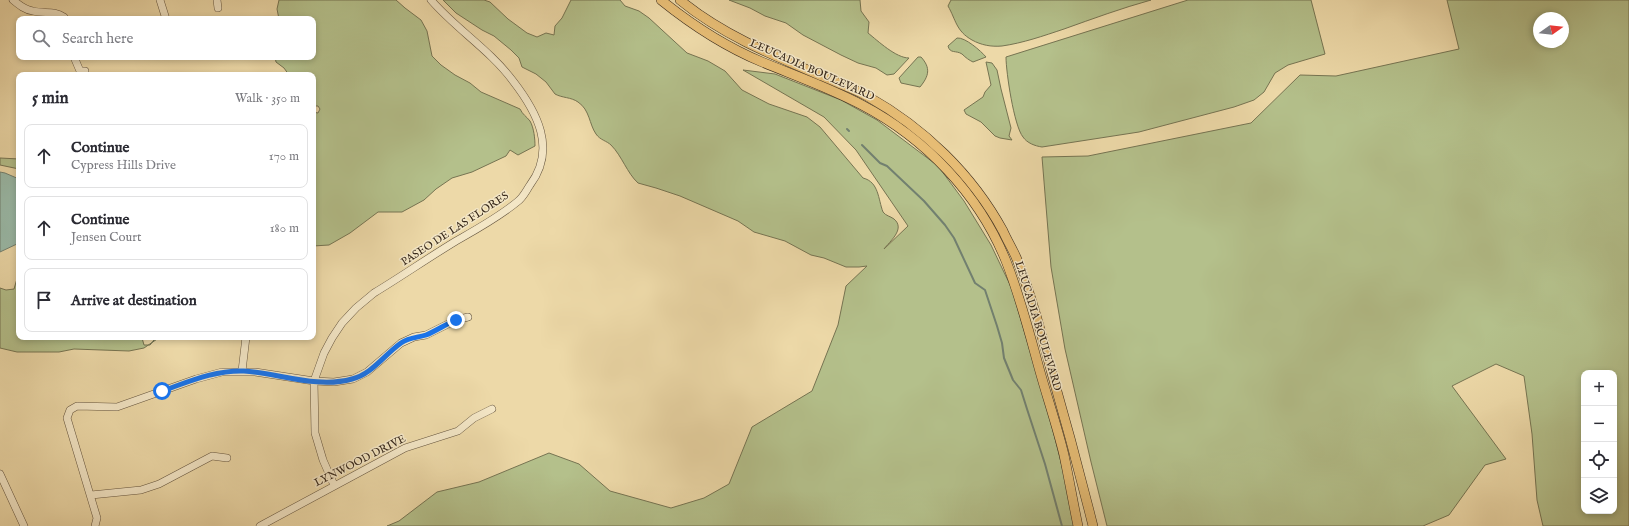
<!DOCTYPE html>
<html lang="en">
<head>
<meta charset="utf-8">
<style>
  :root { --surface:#fff; --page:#f2f2f3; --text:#2b2b33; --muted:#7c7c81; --line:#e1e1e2 }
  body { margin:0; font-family:"IM FELL English",serif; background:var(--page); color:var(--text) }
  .controls { position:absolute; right:12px; bottom:12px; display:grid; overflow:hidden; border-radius:8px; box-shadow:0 2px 6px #0003 }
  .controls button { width:36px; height:36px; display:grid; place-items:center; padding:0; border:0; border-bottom:1px solid var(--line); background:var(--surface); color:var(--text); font:20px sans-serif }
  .compass { position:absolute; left:1533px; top:12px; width:36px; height:36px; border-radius:50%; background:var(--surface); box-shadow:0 2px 6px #0003; rotate:75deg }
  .stop { position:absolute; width:12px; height:12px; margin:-9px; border:3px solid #1a73e8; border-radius:50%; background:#fff }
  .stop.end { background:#1a73e8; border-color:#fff; box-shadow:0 1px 4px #0008 }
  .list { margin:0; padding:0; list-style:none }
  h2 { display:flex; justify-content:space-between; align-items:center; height:52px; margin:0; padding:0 16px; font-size:17px }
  h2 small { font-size:13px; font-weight:400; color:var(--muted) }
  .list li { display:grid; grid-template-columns:26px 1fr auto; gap:12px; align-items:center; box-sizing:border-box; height:64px; margin:0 8px 8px; padding:0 8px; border:1px solid var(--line); border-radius:8px }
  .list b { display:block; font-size:15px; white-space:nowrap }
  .list p { margin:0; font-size:13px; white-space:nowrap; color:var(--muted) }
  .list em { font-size:13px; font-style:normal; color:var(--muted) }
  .icon { flex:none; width:22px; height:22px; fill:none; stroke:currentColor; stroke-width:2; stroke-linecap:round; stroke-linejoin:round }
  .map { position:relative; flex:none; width:1629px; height:526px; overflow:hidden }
  .search { position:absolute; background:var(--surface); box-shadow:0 2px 6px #0003; left:16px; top:16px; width:300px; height:44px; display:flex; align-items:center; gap:10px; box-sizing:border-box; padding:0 14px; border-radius:8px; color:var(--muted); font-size:15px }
  .panel { position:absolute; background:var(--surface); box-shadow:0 2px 6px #0003; left:16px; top:72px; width:300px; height:268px; border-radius:8px }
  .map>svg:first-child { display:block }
  .green { fill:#b4c08b; stroke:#767452; fill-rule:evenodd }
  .water { fill:#99baa9; stroke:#728070 }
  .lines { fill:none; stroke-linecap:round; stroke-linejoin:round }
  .stream { stroke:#728070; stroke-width:2 }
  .minor-casing { stroke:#64543e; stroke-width:8 }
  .major-casing { stroke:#37281a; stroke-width:10 }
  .minor { stroke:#f3e6c6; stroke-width:7 }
  .major { stroke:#e6bc74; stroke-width:9 }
  .route { stroke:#1a73e8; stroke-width:5 }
  .labels { text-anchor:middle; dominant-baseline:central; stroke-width:3; stroke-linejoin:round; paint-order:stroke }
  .street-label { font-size:11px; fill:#37281a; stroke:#f3e6c6 }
</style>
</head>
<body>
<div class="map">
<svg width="1629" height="526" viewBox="0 0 1629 526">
  <rect width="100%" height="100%" fill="#edd9a8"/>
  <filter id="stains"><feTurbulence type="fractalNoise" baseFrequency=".005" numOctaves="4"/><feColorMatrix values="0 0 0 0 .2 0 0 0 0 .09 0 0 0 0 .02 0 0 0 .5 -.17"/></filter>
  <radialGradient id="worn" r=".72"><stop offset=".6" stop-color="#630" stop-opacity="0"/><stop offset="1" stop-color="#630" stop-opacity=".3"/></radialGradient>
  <g class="green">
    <path d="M279 0H396L405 8 421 20 427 31 432 56 441 65 455 75 470 83 481 92 520 109C523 115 526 116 530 121 534 128 535 139 535 146L518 155 510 150 506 156 472 172 452 178 436 189 424 200 402 212H378L350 233 329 245 313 246V112L318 113 320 109 318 106H313V75H289L284 68 276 62 275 57H313V19H279L277 9Z"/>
    <path d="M443 0H484L490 2 508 19 527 33 537 37 546 33 554 35 555 26 562 18 571 0H620L625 6 639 11 649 18 687 53 708 61 725 71 742 90 769 104 807 117 820 127 863 178C879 182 878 199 883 212 886 216 890 216 894 219 906 229 889 242 884 249L908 226 856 150 824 117 743 70 775 74 841 100 877 120 938 166 964 201 991 245 1012 289 1050 419 1069 494 1075 526H387L399 521 437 492 479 482 549 453 579 464 610 491 671 508 704 498 729 484 752 427 812 391 838 325 846 286 867 266 859 267H846L824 258 811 255 785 241 754 232 738 221 680 196 656 188 638 183C627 173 622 156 611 145 607 141 600 140 596 134 589 124 590 110 578 102 571 97 562 98 555 94L546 82 536 74 522 67 519 58 511 50 494 36 482 30 456 13Z"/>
    <path d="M729 0H860L861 11 869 22 868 33C878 41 896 58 909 58L894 74 887 75 876 68 858 63 841 55 803 35 786 23 765 16 750 8Z"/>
    <path d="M951 0H1151C1122 8 1092 19 1064 29 1043 36 1023 43 1002 46 991 47 981 45 972 40 956 31 956 20 948 6Z"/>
    <path d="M1188 0H1311L1325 54 1288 65 1275 73 1264 92 1254 100 1234 107 1139 132 1042 147C1035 146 1027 143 1023 137 1014 126 1006 72 1006 57Z"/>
    <path d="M1447 0H1629V526H1543L1537 500 1532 434 1524 376 1496 364 1452 386 1506 459 1485 465 1449 515 1423 526H1107L1091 462 1065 349 1051 267 1042 157 1088 156 1251 123 1300 75 1336 76 1459 49ZM1539 18H1563V42H1539ZM1584 373H1614V511H1584Z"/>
    <path d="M957 38C965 37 981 51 986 57L973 62C969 60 966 58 962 54 956 50 950 54 948 46Z"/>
    <path d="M918 57H921C931 68 929 76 920 87L901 83 899 78Z"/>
    <path d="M986 62 992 63 997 70 1001 89 1011 128 1009 136 1012 140 1000 138 995 136 981 122 966 114 964 110 983 97 985 92 991 85Z"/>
    <path d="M0 158 19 159V169L0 165Z"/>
    <path d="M19 272V337H145L142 338 144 345H150L154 340 150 337H160L144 348 129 351 74 349 59 352H17L0 348V288L6 290 14 289Z"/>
  </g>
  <path class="water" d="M0 172 5 173 19 179V249H18L19 243 0 252Z"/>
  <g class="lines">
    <g class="stream">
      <path d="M847 129 849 131"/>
      <path d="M862 145 880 163 887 166 924 201 945 225 954 238 975 283 985 290 997 326 1002 343 1004 358 1013 380 1021 390 1027 409 1045 464 1062 526"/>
    </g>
    <defs>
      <g id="minor">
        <path d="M13 0C19 5 25 10 33 11 44 14 54 10 64 17L65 19"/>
        <path d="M160 0 166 19"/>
        <path d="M217 0 218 8"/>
        <path d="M74 57 80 71H85"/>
        <path d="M242 371 246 337"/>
        <path d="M0 474 24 526"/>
        <path d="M334 485 323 460 315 433 314 381 324 353 332 338 342 323 356 308 374 293C402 276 428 258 456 241 477 229 499 217 517 202 523 198 526 191 530 185 557 149 537 112 513 81 490 50 456 29 431 0"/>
        <path d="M91 495 141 490 159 484 212 456 227 458"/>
        <path d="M95 526 97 518 67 418 70 410 77 406 117 407 196 379 222 372H255L314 381 334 382 353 379 367 372 401 343 414 337 426 335 456 320 468 317"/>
        <path d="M260 526 405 448 458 431 474 418 492 409"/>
      </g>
      <g id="major">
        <path d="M661 0C692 25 726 47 762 62 796 76 830 88 862 105 925 138 979 194 1006 261 1020 296 1029 332 1039 368 1047 397 1057 426 1064 455 1069 479 1073 502 1078 526"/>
        <path d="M680 0C721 34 772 55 822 76 837 83 853 88 867 96 924 128 972 174 1003 231 1007 240 1012 248 1016 257 1031 294 1041 332 1051 370 1066 422 1080 474 1093 526"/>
      </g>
    </defs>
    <use href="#minor" class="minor-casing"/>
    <use href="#major" class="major-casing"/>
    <use href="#minor" class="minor"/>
    <use href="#major" class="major"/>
  </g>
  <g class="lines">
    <path class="route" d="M162 391C188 382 215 370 244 371 279 373 317 389 352 379 372 374 384 355 401 343 410 337 417 338 426 335 436 331 446 324 456 320"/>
  </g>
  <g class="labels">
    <g class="street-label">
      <text transform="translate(812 70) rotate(24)">LEUCADIA BOULEVARD</text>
      <text transform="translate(455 229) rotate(-33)">PASEO DE LAS FLORES</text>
      <text transform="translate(1038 326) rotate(73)">LEUCADIA BOULEVARD</text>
      <text transform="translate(360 461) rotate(-27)">LYNWOOD DRIVE</text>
    </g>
  </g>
  <rect width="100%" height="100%" filter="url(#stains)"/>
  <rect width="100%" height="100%" fill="url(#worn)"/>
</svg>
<div class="controls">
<button>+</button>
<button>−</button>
<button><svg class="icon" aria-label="locate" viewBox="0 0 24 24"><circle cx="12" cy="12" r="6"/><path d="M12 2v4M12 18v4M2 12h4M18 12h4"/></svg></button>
<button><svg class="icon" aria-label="layers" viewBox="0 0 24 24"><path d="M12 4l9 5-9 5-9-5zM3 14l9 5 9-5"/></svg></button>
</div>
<svg class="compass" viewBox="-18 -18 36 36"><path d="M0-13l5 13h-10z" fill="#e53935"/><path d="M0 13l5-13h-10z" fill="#7c7c81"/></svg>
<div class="stop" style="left:162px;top:391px"></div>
<div class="stop end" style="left:456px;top:320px"></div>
<div class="search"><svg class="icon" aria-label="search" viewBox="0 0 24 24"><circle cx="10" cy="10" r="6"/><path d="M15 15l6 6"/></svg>Search here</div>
<section class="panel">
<h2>5 min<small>Walk · 350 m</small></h2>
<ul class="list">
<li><svg class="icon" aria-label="ahead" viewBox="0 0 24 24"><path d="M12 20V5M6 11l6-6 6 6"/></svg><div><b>Continue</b><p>Cypress Hills Drive</p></div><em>170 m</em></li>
<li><svg class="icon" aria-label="ahead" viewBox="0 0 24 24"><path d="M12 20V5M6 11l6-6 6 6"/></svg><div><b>Continue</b><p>Jensen Court</p></div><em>180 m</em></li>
<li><svg class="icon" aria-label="arrive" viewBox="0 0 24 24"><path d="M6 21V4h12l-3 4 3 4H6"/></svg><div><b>Arrive at destination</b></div></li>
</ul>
</section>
</div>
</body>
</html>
